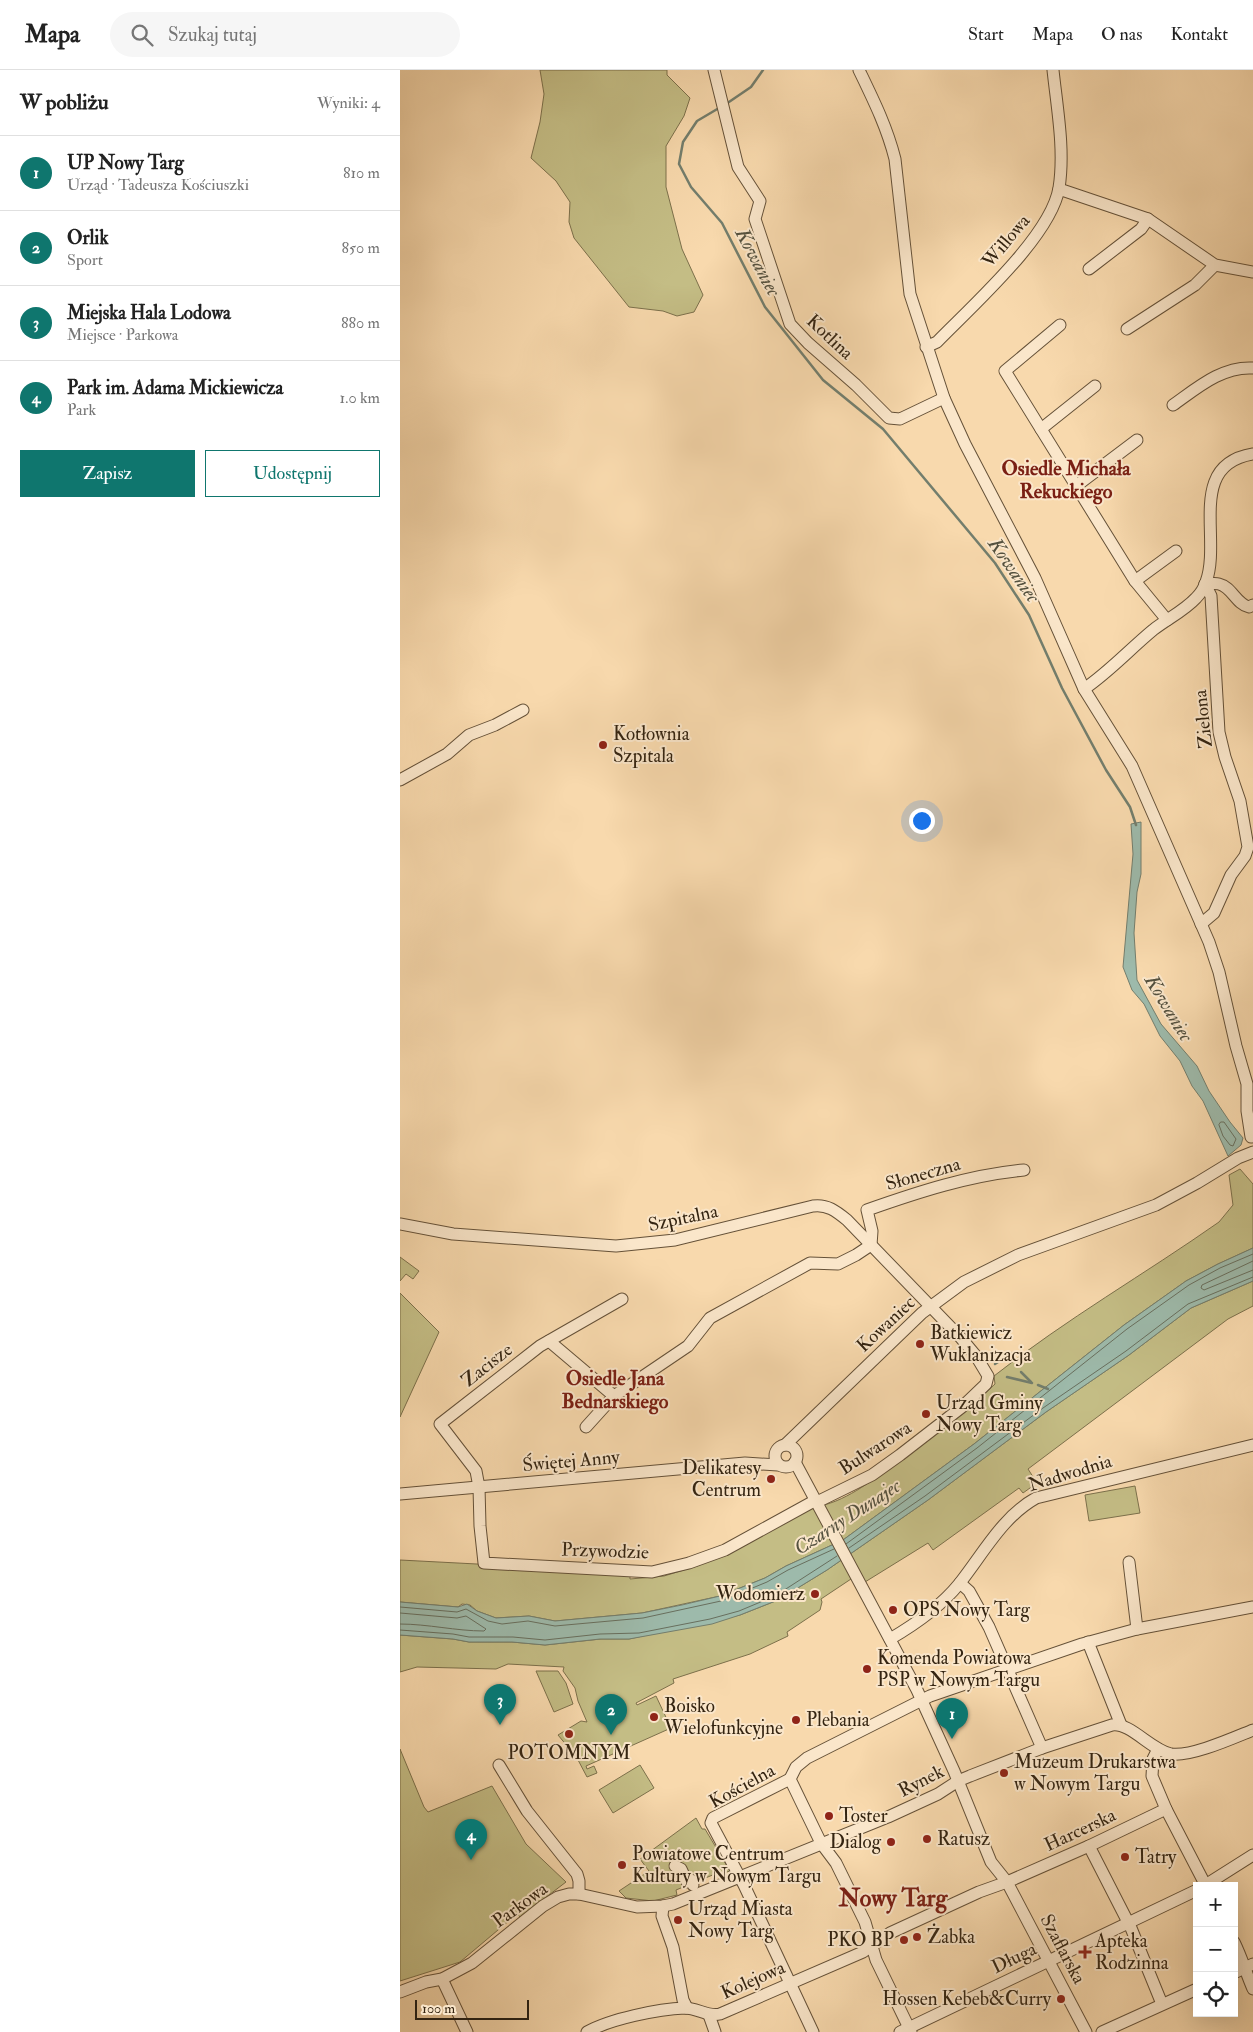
<!DOCTYPE html>
<html lang="pl">
<head>
<meta charset="utf-8">
<style>
  :root { --surface:#fff; --page:#f6f6f6; --text:#222; --muted:#767676; --line:#e0e0e0; --accent:#0f766e }
  body { margin:0; font-family:"IM FELL Double Pica",serif; background:var(--page); color:var(--text) }
  .controls { position:absolute; right:15px; bottom:15px; display:grid; overflow:hidden; border-radius:0px; box-shadow:0 5px 20px #0002 }
  .controls button { width:45px; height:45px; display:grid; place-items:center; padding:0; border:0; border-bottom:1px solid var(--line); background:var(--surface); color:var(--text); font:25px sans-serif }
  .scale { position:absolute; left:15px; bottom:12px; width:114px; box-sizing:border-box; padding-left:5px; border:2px solid #342411; border-top:0; font-size:14px; line-height:18px; white-space:nowrap; color:#342411; -webkit-text-stroke:4px #fae6ca; paint-order:stroke }
  .you { position:absolute; left:521px; top:750px; width:18px; height:18px; margin:-12px; border:4px solid #fff; border-radius:50%; background:#1a73e8; box-shadow:0 0 0 8px #1a73e833 }
  .badge { display:grid; place-items:center; width:32px; height:32px; border-radius:50%; background:var(--accent); color:#fff; font-size:16px; font-weight:700 }
  .pin { position:absolute; translate:-50% -41px; filter:drop-shadow(0 1px 2px #0008) }
  .pin::after { content:''; position:absolute; top:26px; width:18px; height:15px; background:inherit; clip-path:polygon(0 0,100% 0,50% 100%) }
  .list { margin:0; padding:0; list-style:none }
  h2 { display:flex; justify-content:space-between; align-items:center; height:65px; margin:0; padding:0 20px; font-size:21px }
  h2 small { font-size:16px; font-weight:400; color:var(--muted) }
  .list li { display:grid; grid-template-columns:32px 1fr auto; gap:15px; align-items:center; box-sizing:border-box; height:75px; padding:0 20px; border-top:1px solid var(--line) }
  .list b { display:block; font-size:19px; white-space:nowrap }
  .list p { margin:0; font-size:16px; white-space:nowrap; color:var(--muted) }
  .list em { font-size:16px; font-style:normal; color:var(--muted) }
  .actions { display:flex; gap:10px; padding:15px 20px }
  .actions a { flex:1; padding:11px 0; border:1px solid var(--accent); border-radius:0px; text-align:center; font-size:18px; color:var(--accent) }
  .actions .main { background:var(--accent); color:#fff }
  .icon { flex:none; width:28px; height:28px; fill:none; stroke:currentColor; stroke-width:2; stroke-linecap:round; stroke-linejoin:round }
  .map { position:relative; flex:none; width:853px; height:1962px; overflow:hidden }
  header { display:flex; align-items:center; gap:30px; box-sizing:border-box; height:70px; padding:0 25px; background:var(--surface); border-bottom:1px solid var(--line) }
  header strong { font-size:24px }
  nav { display:flex; gap:28px; margin-inline-start:auto; font-size:18px }
  .search { width:350px; height:45px; background:var(--page); display:flex; align-items:center; gap:12px; box-sizing:border-box; padding:0 18px; border-radius:28px; color:var(--muted); font-size:19px }
  main { display:flex }
  aside { flex:1; background:var(--surface) }
  .map>svg:first-child { display:block }
  .green { fill:#c4bd85; stroke:#7c704b }
  .water { fill:#9dbaab; stroke:#737e6d }
  .lines { fill:none; stroke-linecap:round; stroke-linejoin:round }
  .shore { stroke:#686f5e; stroke-width:1 }
  .stream { stroke:#737e6d; stroke-width:2.5 }
  .minor-casing { stroke:#655138; stroke-width:13 }
  .minor { stroke:#fae6ca; stroke-width:11 }
  .poi-dot { fill:#8f2418; stroke:#fae6ca; stroke-width:2 }
  .labels { text-anchor:middle; dominant-baseline:central; stroke-width:4; stroke-linejoin:round; paint-order:stroke }
  .street-label { font-size:19px; fill:#342411; stroke:#fae6ca }
  .poi-label { font-size:19px; fill:#342411; stroke:#fae6ca; text-anchor:start }
  .water-label { font-size:20px; font-style:italic; fill:#54513f; stroke:#fae6ca }
  .neighbourhood-label { font-size:20px; font-weight:bold; fill:#7a1f14; stroke:#fae6ca }
  .district-label { font-size:24px; font-weight:bold; fill:#7a1f14; stroke:#fae6ca }
</style>
</head>
<body>
<header>
<strong>Mapa</strong>
<div class="search"><svg class="icon" aria-label="search" viewBox="0 0 24 24"><circle cx="10" cy="10" r="6"/><path d="M15 15l6 6"/></svg>Szukaj tutaj</div>
<nav><a>Start</a><a>Mapa</a><a>O nas</a><a>Kontakt</a></nav>
</header>
<main>
<aside>
<h2>W pobliżu<small>Wyniki: 4</small></h2>
<ul class="list">
<li><span class="badge">1</span><div><b>UP Nowy Targ</b><p>Urząd · Tadeusza Kościuszki</p></div><em>810 m</em></li>
<li><span class="badge">2</span><div><b>Orlik</b><p>Sport</p></div><em>850 m</em></li>
<li><span class="badge">3</span><div><b>Miejska Hala Lodowa</b><p>Miejsce · Parkowa</p></div><em>880 m</em></li>
<li><span class="badge">4</span><div><b>Park im. Adama Mickiewicza</b><p>Park</p></div><em>1.0 km</em></li>
</ul>
<div class="actions"><a class="main">Zapisz</a><a>Udostępnij</a></div>
</aside>
<div class="map">
<svg width="853" height="1962" viewBox="0 0 853 1962">
  <rect width="100%" height="100%" fill="#f8d9ad"/>
  <filter id="stains"><feTurbulence type="fractalNoise" baseFrequency=".004" numOctaves="4"/><feColorMatrix values="0 0 0 0 .2 0 0 0 0 .09 0 0 0 0 .02 0 0 0 .5 -.17"/></filter>
  <radialGradient id="worn" r=".72"><stop offset=".6" stop-color="#630" stop-opacity="0"/><stop offset="1" stop-color="#630" stop-opacity=".3"/></radialGradient>
  <g class="green">
    <path d="M140 0H267V5L290 28 284 46 266 76V117L282 179 303 225 294 242 277 246 263 241 229 237 174 168 169 152 170 132 156 111 131 88 140 52 144 24Z"/>
    <path d="M840 1099 853 1114V1178L818 1194 786 1211 724 1255 574 1374 443 1470 386 1496 365 1508 320 1526 242 1543 155 1551 129 1546 96 1548 77 1541 70 1535 62 1534 58 1537 0 1532V1490L230 1502V1509L264 1506 297 1496 414 1437C444 1433 471 1411 495 1394 530 1369 564 1344 595 1314L594 1306C666 1249 745 1204 819 1152L833 1135 829 1105Z"/>
    <path d="M0 1187 19 1201 13 1209 6 1204 0 1211Z"/>
    <path d="M853 1211V1236L828 1249 628 1399 637 1413 623 1423 619 1418 533 1480 528 1473 465 1512 460 1503 421 1529 422 1532 420 1540 387 1562 388 1566 350 1584 273 1609 274 1613 236 1633 237 1635 256 1626 271 1658 186 1696 187 1699 194 1696 197 1703 187 1707 177 1688 158 1665 181 1651 187 1652 178 1631 175 1618 163 1601 164 1597 108 1594 96 1599 17 1597 0 1602V1565L53 1569 69 1572H112L145 1575 201 1569H229L340 1545 378 1530 427 1500 528 1430 646 1342 729 1285 791 1238Z"/>
    <path d="M0 1223 39 1262 0 1347Z"/>
    <path d="M735 1416 740 1443 689 1451 685 1425Z"/>
    <path d="M136 1601H158L166 1613 173 1634 154 1642Z"/>
    <path d="M0 1679 24 1737 28 1742 92 1716 126 1774 166 1812 120 1847 117 1844 60 1892 0 1911Z"/>
    <path d="M240 1695 254 1718 213 1743 199 1720Z"/>
    <path d="M296 1748 302 1759H305L330 1801 321 1804 320 1802 276 1820 277 1825 253 1831 226 1828 219 1821 249 1801 240 1789Z"/>
  </g>
  <g class="water">
    <path d="M741 752V804L737 822 734 863 737 910 761 954 797 996 809 1021 830 1052 843 1068 841 1075 828 1086 803 1031 792 1016 780 991 760 966 744 934 732 920 723 897 733 784 731 754Z"/>
    <path d="M853 1178V1211L791 1238 729 1285 646 1342 528 1430 427 1500 378 1530 340 1545 312 1554 229 1569H200L145 1575 112 1572H69L53 1569 0 1565V1532L58 1537 67 1534 77 1541 96 1548 129 1546 155 1551 242 1543 282 1535 320 1526 365 1508 386 1496 443 1470 574 1374 724 1255 786 1211 818 1194Z"/>
  </g>
  <g class="lines">
    <g class="shore">
      <path d="M821 1052H824L836 1069 833 1076 830 1075 823 1066 819 1055Z"/>
      <path d="M853 1191 802 1215 801 1218 804 1220 853 1200"/>
      <path d="M446 1474 577 1378 727 1259 789 1215 820 1198 853 1184"/>
      <path d="M449 1478 525 1426 643 1338 726 1281 788 1234 853 1207"/>
      <path d="M0 1537 57 1542 66 1539 88 1551 102 1554 128 1551 155 1556 243 1548 321 1531 367 1512 388 1500 434 1479"/>
      <path d="M0 1543 57 1548 66 1546 86 1559 84 1561C56 1561 28 1554 0 1554"/>
      <path d="M0 1560 53 1564 69 1567H113L145 1570 200 1564 239 1563 310 1549 339 1541 375 1526 437 1486"/>
    </g>
    <g class="stream">
      <path d="M326 34 351 17 363 0"/>
      <path d="M319 38 297 51 283 72 279 94 291 117 322 153 365 237 423 310 483 359 595 493 629 545 662 618 706 700 730 737 736 755"/>
      <path d="M595 1294 612 1283"/>
      <path d="M621 1302 631 1312"/>
      <path d="M607 1307 632 1313"/>
      <path d="M638 1315 648 1319"/>
    </g>
    <defs>
      <g id="minor">
        <path d="M314 0 338 97 360 131 355 149 390 254 408 273 456 315 489 348 500 349 544 328"/>
        <path d="M459 0C473 29 487 57 495 89L510 224 544 328 565 374 635 508 684 619 732 696 809 872 819 902 836 976 847 1014V1041L851 1067"/>
        <path d="M659 119 748 149 815 195 853 202"/>
        <path d="M689 199 741 159 748 149"/>
        <path d="M660 255 605 301 735 511 767 550"/>
        <path d="M727 259 795 215 815 195"/>
        <path d="M526 277 537 272C572 236 651 166 659 118 665 80 657 38 653 0"/>
        <path d="M773 335C797 318 822 296 853 298"/>
        <path d="M641 359 695 316"/>
        <path d="M676 416 737 370"/>
        <path d="M735 511 776 481"/>
        <path d="M805 514C809 514 815 513 819 514 832 517 836 534 849 537L853 535"/>
        <path d="M684 619C709 602 730 579 753 560 767 549 784 541 796 528 800 524 804 518 806 512 822 468 786 395 853 384"/>
        <path d="M0 710 47 684 69 665 95 655 123 640"/>
        <path d="M801 854 814 843 831 805 845 786 848 777 840 731 825 687 819 662 811 526 805 514"/>
        <path d="M0 1154 53 1164 216 1176 275 1170 413 1136C427 1134 436 1141 447 1150L561 1268 576 1286 588 1306 586 1314 562 1337 500 1385 472 1405 417 1432"/>
        <path d="M222 1229 140 1276 40 1354 76 1401 79 1417 80 1456 84 1493 252 1502 289 1493 325 1480 416 1430"/>
        <path d="M149 1271 214 1326"/>
        <path d="M186 1357 214 1326 288 1276 310 1248 410 1193 438 1194 456 1185 471 1175 472 1161 467 1140C518 1122 570 1105 624 1100"/>
        <circle cx="386" cy="1386" r="11"/>
        <path d="M385 1375 522 1243 564 1212 618 1185 756 1135 797 1113 838 1088 853 1082"/>
        <path d="M395 1392 517 1620 554 1701 591 1792 607 1812 686 1962"/>
        <path d="M0 1424 345 1393 378 1395"/>
        <path d="M729 1492 737 1559"/>
        <path d="M560 1513 569 1521 589 1557 642 1678"/>
        <path d="M490 1569C514 1555 542 1535 559 1514 583 1484 602 1447 636 1428L853 1375"/>
        <path d="M688 1572 721 1655"/>
        <path d="M758 1679 753 1689 752 1706 766 1739 806 1816"/>
        <path d="M99 1695 127 1741 177 1804 179 1811V1824"/>
        <path d="M390 1709 313 1748 311 1753 344 1815 413 1962"/>
        <path d="M689 1776 731 1858 762 1934"/>
        <path d="M275 1796 281 1799 287 1812 291 1810 293 1815"/>
        <path d="M804 1816 853 1785"/>
        <path d="M263 1836 262 1846 273 1877 283 1930 287 1938"/>
        <path d="M834 1872C842 1888 846 1903 853 1919"/>
        <path d="M834 1903 853 1894"/>
        <path d="M42 1909 67 1962"/>
        <path d="M0 1922 26 1912 42 1909 72 1893 143 1836 158 1827 169 1824H179L237 1837 263 1836 273 1834 488 1747 538 1724 558 1711 570 1706 642 1678 712 1655C730 1652 751 1680 771 1684 791 1687 833 1668 853 1660"/>
        <path d="M309 1945 315 1962"/>
        <path d="M187 1962C210 1949 258 1939 285 1938 297 1938 308 1947 320 1944L463 1882 490 1863 579 1822 607 1812 689 1776 766 1739"/>
        <path d="M500 1962 797 1820"/>
        <path d="M511 1962 476 1890 465 1852 436 1793 421 1773 390 1709 396 1697 407 1688 530 1626 682 1574 737 1559 853 1537"/>
        <path d="M702 1962 797 1919"/>
      </g>
    </defs>
    <use href="#minor" class="minor-casing"/>
    <use href="#minor" class="minor"/>
  </g>
  <g class="poi-dot">
    <circle cx="203" cy="675" r="5"/>
    <circle cx="520" cy="1274" r="5"/>
    <circle cx="526" cy="1344" r="5"/>
    <circle cx="371" cy="1409" r="5"/>
    <circle cx="415" cy="1524" r="5"/>
    <circle cx="493" cy="1540" r="5"/>
    <circle cx="467" cy="1599" r="5"/>
    <circle cx="254" cy="1647" r="5"/>
    <circle cx="396" cy="1650" r="5"/>
    <circle cx="169" cy="1664" r="5"/>
    <circle cx="604" cy="1703" r="5"/>
    <circle cx="429" cy="1746" r="5"/>
    <circle cx="527" cy="1769" r="5"/>
    <circle cx="491" cy="1772" r="5"/>
    <circle cx="725" cy="1787" r="5"/>
    <circle cx="222" cy="1795" r="5"/>
    <circle cx="278" cy="1850" r="5"/>
    <circle cx="517" cy="1867" r="5"/>
    <circle cx="504" cy="1870" r="5"/>
    <path d="M682.5 1874.5h5v5h5v5h-5v5h-5v-5h-5v-5h5z"/>
    <circle cx="661" cy="1929" r="5"/>
  </g>
  <g class="labels">
    <g class="street-label">
      <text transform="translate(606 171) rotate(-50)">Willowa</text>
      <text transform="translate(430 267) rotate(43)">Kotlina</text>
      <text transform="translate(803 649) rotate(-96)">Zielona</text>
      <text transform="translate(523 1104) rotate(-16)">Słoneczna</text>
      <text transform="translate(283 1148) rotate(-12)">Szpitalna</text>
      <text transform="translate(486 1254) rotate(-43)">Kowaniec</text>
      <text transform="translate(87 1295) rotate(-38)">Zacisze</text>
      <text transform="translate(475 1378) rotate(-33)">Bulwarowa</text>
      <text transform="translate(171 1391) rotate(-5)">Świętej Anny</text>
      <text transform="translate(670 1403) rotate(-17)">Nadwodnia</text>
      <text transform="translate(205 1481) rotate(2)">Przywodzie</text>
      <text transform="translate(521 1711) rotate(-27)">Rynek</text>
      <text transform="translate(342 1716) rotate(-29)">Kościelna</text>
      <text transform="translate(680 1760) rotate(-25)">Harcerska</text>
      <text transform="translate(120 1835) rotate(-36)">Parkowa</text>
      <text transform="translate(663 1879) rotate(62)">Szaflarska</text>
      <text transform="translate(614 1888) rotate(-26)">Długa</text>
      <text transform="translate(353 1910) rotate(-24)">Kolejowa</text>
    </g>
    <g class="poi-label">
      <text x="213" y="664">Kotłownia<tspan x="213" dy="22">Szpitala</tspan></text>
      <text x="530" y="1263">Batkiewicz<tspan x="530" dy="22">Wuklanizacja</tspan></text>
      <text x="536" y="1333">Urząd Gminy<tspan x="536" dy="22">Nowy Targ</tspan></text>
      <text x="361" y="1398" text-anchor="end">Delikatesy<tspan x="361" dy="22">Centrum</tspan></text>
      <text x="405" y="1524" text-anchor="end">Wodomierz</text>
      <text x="503" y="1540">OPS Nowy Targ</text>
      <text x="477" y="1588">Komenda Powiatowa<tspan x="477" dy="22">PSP w Nowym Targu</tspan></text>
      <text x="264" y="1636">Boisko<tspan x="264" dy="22">Wielofunkcyjne</tspan></text>
      <text x="406" y="1650">Plebania</text>
      <text x="169" y="1683" text-anchor="middle">POTOMNYM</text>
      <text x="614" y="1692">Muzeum Drukarstwa<tspan x="614" dy="22">w Nowym Targu</tspan></text>
      <text x="439" y="1746">Toster</text>
      <text x="537" y="1769">Ratusz</text>
      <text x="481" y="1772" text-anchor="end">Dialog</text>
      <text x="232" y="1784">Powiatowe Centrum<tspan x="232" dy="22">Kultury w Nowym Targu</tspan></text>
      <text x="735" y="1787">Tatry</text>
      <text x="288" y="1839">Urząd Miasta<tspan x="288" dy="22">Nowy Targ</tspan></text>
      <text x="527" y="1867">Żabka</text>
      <text x="494" y="1870" text-anchor="end">PKO BP</text>
      <text x="695" y="1871">Apteka<tspan x="695" dy="22">Rodzinna</tspan></text>
      <text x="651" y="1929" text-anchor="end">Hossen Kebeb&amp;Curry</text>
    </g>
    <g class="water-label">
      <text transform="translate(358 192) rotate(62)">Kowaniec</text>
      <text transform="translate(614 500) rotate(55)">Kowaniec</text>
      <text transform="translate(769 938) rotate(59)">Kowaniec</text>
      <text transform="translate(447 1447) rotate(-33)">Czarny Dunajec</text>
    </g>
    <g class="neighbourhood-label">
      <text x="666" y="398">Osiedle Michała<tspan x="666" dy="23">Rekuckiego</tspan></text>
      <text x="215" y="1308">Osiedle Jana<tspan x="215" dy="23">Bednarskiego</tspan></text>
    </g>
    <g class="district-label">
      <text x="493" y="1828">Nowy Targ</text>
    </g>
  </g>
  <rect width="100%" height="100%" filter="url(#stains)"/>
  <rect width="100%" height="100%" fill="url(#worn)"/>
</svg>
<div class="controls">
<button>+</button>
<button>−</button>
<button><svg class="icon" aria-label="locate" viewBox="0 0 24 24"><circle cx="12" cy="12" r="6"/><path d="M12 2v4M12 18v4M2 12h4M18 12h4"/></svg></button>
</div>
<div class="scale">100 m</div>
<div class="you"></div>
<div class="pin badge" style="left:552px;top:1669px">1</div>
<div class="pin badge" style="left:211px;top:1665px">2</div>
<div class="pin badge" style="left:100px;top:1655px">3</div>
<div class="pin badge" style="left:71px;top:1790px">4</div>
</div>
</main>
</body>
</html>
